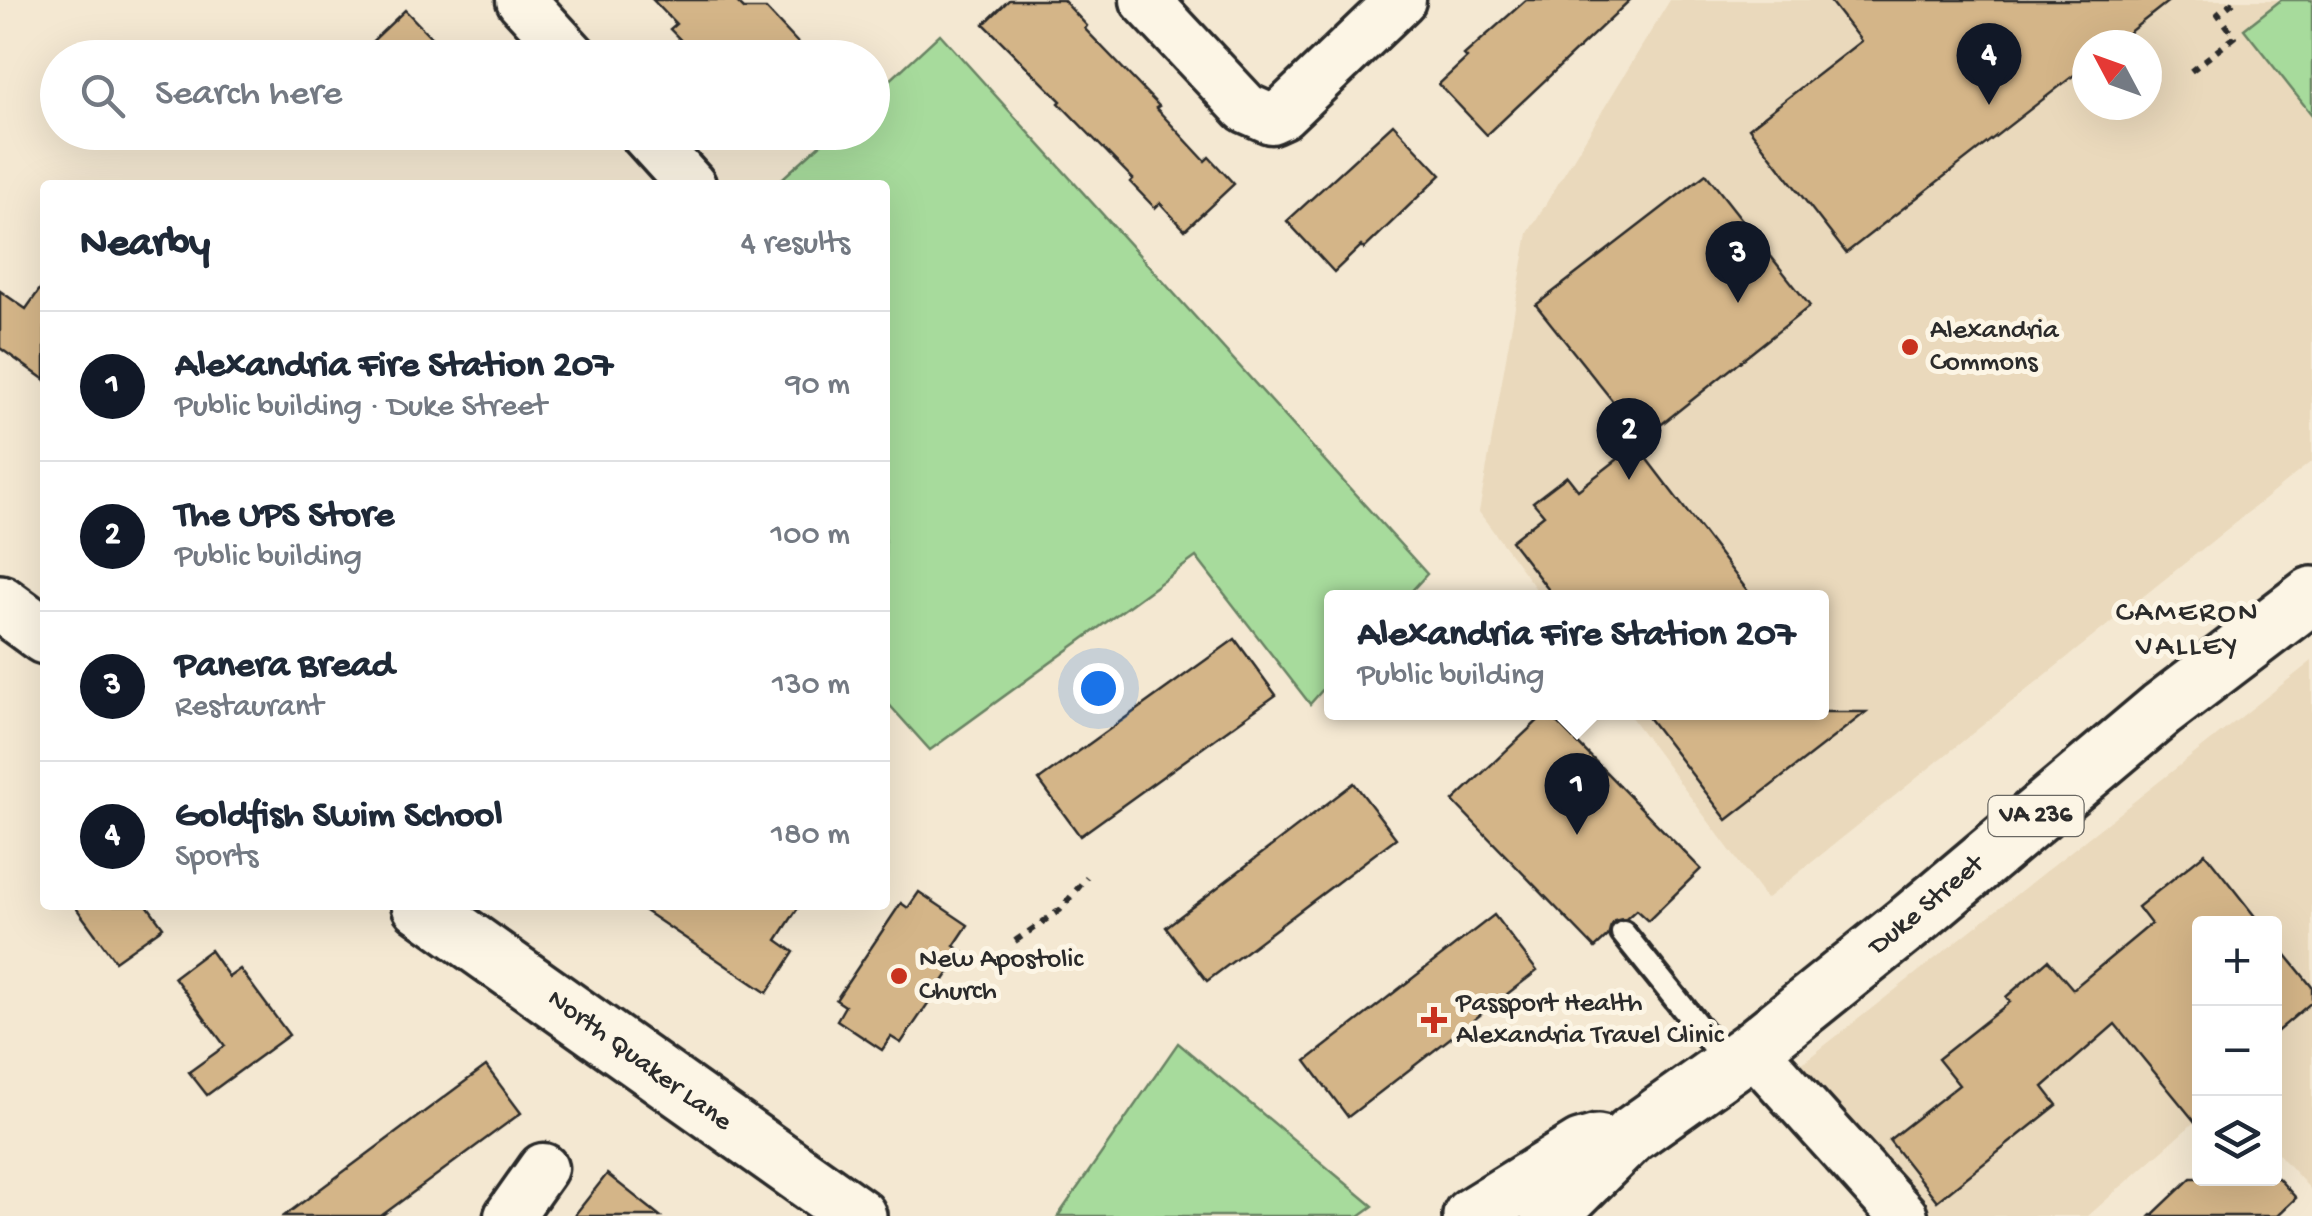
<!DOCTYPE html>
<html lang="en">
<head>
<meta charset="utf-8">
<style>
  :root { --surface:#fff; --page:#f2f2f3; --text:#1f2937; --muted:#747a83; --line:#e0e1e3; --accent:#111827 }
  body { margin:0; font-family:"Gochi Hand",sans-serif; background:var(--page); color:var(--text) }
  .controls { position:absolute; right:30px; bottom:30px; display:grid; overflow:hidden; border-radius:10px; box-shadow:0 10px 40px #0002 }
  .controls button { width:90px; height:90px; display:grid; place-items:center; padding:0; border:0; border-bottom:2px solid var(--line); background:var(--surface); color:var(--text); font:50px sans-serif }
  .compass { position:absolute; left:2072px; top:30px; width:90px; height:90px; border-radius:50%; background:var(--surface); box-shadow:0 10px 40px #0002; rotate:311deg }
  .you { position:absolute; left:1098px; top:688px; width:35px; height:35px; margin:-25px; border:8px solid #fff; border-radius:50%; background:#1a73e8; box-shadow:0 0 0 15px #1a73e833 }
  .badge { display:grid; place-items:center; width:65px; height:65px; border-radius:50%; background:var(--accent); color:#fff; font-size:32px; font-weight:700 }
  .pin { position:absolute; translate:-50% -82px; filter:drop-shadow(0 2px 5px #0008) }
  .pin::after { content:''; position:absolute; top:52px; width:35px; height:30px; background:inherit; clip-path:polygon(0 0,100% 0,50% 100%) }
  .popup { position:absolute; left:1324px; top:590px; width:505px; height:130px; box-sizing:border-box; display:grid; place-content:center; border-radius:10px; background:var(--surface); filter:drop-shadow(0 2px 8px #0005); font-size:32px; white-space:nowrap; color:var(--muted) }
  .popup b { font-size:38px; color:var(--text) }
  .popup::after { content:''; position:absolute; left:50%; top:100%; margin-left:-20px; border:20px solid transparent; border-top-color:var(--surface) }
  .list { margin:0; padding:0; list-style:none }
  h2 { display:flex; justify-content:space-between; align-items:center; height:130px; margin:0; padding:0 40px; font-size:42px }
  h2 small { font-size:32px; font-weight:400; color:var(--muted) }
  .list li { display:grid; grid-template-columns:65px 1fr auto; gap:30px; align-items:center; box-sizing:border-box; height:150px; padding:0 40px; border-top:2px solid var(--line) }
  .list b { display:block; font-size:38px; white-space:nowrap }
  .list p { margin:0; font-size:32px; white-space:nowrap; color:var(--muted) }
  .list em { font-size:32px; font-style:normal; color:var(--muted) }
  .icon { flex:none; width:55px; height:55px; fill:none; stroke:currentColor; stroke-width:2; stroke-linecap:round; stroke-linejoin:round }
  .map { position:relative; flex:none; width:2312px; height:1216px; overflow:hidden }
  .search { position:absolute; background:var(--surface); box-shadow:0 10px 40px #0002; left:40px; top:40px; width:850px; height:110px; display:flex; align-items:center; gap:25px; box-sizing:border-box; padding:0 35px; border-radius:55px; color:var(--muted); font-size:38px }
  .panel { position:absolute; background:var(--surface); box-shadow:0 10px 40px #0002; left:40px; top:180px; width:850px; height:730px; border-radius:10px }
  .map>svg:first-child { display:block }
  .built { fill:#ead9bc; fill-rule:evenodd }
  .green { fill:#a7db9c; stroke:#698364; stroke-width:2.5 }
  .building { fill:#d4b588; stroke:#2b2b2b; stroke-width:2.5 }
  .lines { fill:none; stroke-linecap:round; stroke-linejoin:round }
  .service-casing { stroke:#2b2b2b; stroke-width:30 }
  .minor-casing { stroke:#2b2b2b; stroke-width:55 }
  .secondary-casing { stroke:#2b2b2b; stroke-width:62 }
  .primary-casing { stroke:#2b2b2b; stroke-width:62 }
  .path { stroke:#2b2b2b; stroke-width:6; stroke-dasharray:8 8; stroke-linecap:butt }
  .service { stroke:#fcf5e5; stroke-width:22 }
  .minor { stroke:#fcf5e5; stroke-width:48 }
  .secondary { stroke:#fcf5e5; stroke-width:55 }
  .primary { stroke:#fcf5e5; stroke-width:55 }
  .poi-dot { fill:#c8321e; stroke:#fcf5e5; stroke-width:4 }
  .labels { text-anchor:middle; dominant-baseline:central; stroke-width:10; stroke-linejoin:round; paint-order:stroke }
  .shield { fill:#fcf5e5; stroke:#6a6863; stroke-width:2.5 }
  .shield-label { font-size:25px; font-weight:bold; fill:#2b2b2b }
  .poi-label { font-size:28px; fill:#2b2b2b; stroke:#fcf5e5; text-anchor:start }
  .street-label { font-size:28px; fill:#2b2b2b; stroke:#fcf5e5 }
  .neighbourhood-label { font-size:30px; letter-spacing:2.5px; fill:#2b2b2b; stroke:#fcf5e5 }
</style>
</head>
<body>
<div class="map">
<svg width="2312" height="1216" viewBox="0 0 2312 1216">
  <rect width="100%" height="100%" fill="#f4e8d2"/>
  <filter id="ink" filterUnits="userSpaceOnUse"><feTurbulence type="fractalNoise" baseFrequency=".01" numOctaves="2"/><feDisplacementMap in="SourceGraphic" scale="20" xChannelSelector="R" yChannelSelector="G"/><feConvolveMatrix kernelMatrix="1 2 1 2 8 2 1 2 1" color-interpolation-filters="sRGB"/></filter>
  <g filter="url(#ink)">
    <g class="built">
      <path d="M1670 0H2312V461L1766 899 1628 713 1822 712V598L1542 597 1479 512 1528 233ZM2087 45H2147V105H2087Z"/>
      <path d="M2312 661V1191L2275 1150 2274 924H2200L2199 1118 2088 1216H1934L1800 1065Z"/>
    </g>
    <g class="green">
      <path d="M2281 0H2312V115L2244 29Z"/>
      <path d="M940 34 1427 574 1406 597 1332 598V679L1310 704 1196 557 930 750 885 700V185H775L833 133 872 132 873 96Z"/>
      <path d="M1178 1043 1373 1206 1359 1216H1058Z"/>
    </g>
    <g class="building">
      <path d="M653 0H735L744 9H766L812 58H698L670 29 676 24Z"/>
      <path d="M1009 0H1063L1087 26 1085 29 1159 106 1156 108 1205 161 1209 157 1234 184 1185 230 1160 203 1155 208 1130 182 1133 179 1059 103 1061 101 984 24Z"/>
      <path d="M1526 0H1630L1487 135 1439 84 1467 58 1464 55Z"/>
      <path d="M1829 0H2170L2113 45H2087V65L1846 253 1749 128 1861 41Z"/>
      <path d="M405 10 451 58H355Z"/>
      <path d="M1393 124 1441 175 1364 249 1361 246 1334 272 1287 221Z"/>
      <path d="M1706 174 1810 306 1643 439 1536 305Z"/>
      <path d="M45 282V380L0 348V291L26 309Z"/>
      <path d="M1636 445 1753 598H1555L1511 541 1544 515 1533 502 1567 476 1578 490Z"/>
      <path d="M1235 639 1276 695 1080 836 1039 780Z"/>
      <path d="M1547 712 1701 869 1648 921 1636 910 1626 919 1614 921 1608 936 1595 948 1453 801Z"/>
      <path d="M1644 712H1866L1727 820Z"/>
      <path d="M1354 783 1396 838 1207 981 1166 927Z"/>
      <path d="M2205 853 2261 924H2200V1128L2115 1024 2043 1087 2057 1105 1937 1201 1889 1140 1959 1085 1938 1059 2010 1002 2006 997 2048 960 2073 989 2151 924 2138 907Z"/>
      <path d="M919 892 968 925 954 946 963 952 901 1043 891 1037 882 1050 837 1020 845 1006 836 1000 901 903 908 908Z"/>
      <path d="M74 905H147L163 927 115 961Z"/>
      <path d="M636 905H800L777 940 794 952 767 993Z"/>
      <path d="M1494 915 1537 971 1348 1117 1306 1061Z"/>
      <path d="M2274 940 2312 987V1002L2274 1034Z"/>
      <path d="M210 950 229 977 240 969 289 1035 207 1095 189 1072 225 1046 174 977Z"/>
      <path d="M486 1066 521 1113 381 1216H284Z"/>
      <path d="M607 1174 660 1216H574Z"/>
      <path d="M2191 1178H2278L2296 1198 2277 1216H2151Z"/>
    </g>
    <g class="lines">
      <defs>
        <path id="service" d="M1623 933 1729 1065"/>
        <g id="minor">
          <path d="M521 0 574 58"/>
          <path d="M1145 0 1246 108 1271 119 1282 114 1401 0"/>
          <path d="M643 132 691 185"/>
          <path d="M1752 1049 1903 1216"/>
          <path d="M509 1216 543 1168"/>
        </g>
        <g id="secondary">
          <path d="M0 603 45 636"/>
          <path d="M420 905 858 1216"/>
        </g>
        <g id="primary">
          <path d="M1471 1216 1581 1148 1598 1143"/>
          <path d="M1549 1216 1631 1135 1752 1049 1911 921 2161 710 2312 595"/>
        </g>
      </defs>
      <use href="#service" class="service-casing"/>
      <use href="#minor" class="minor-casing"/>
      <use href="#secondary" class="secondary-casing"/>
      <use href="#primary" class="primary-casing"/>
      <g class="path">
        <path d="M2191 71 2235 37 2218 14 2236 0"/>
        <path d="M1015 941 1060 910 1087 877"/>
      </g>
      <use href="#service" class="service"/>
      <use href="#minor" class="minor"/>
      <use href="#secondary" class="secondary"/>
      <use href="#primary" class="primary"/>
    </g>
  </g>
  <g class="poi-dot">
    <circle cx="1910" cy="347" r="10"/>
    <circle cx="899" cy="976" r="10"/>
    <path d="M1429 1005h10v10h10v10h-10v10h-10v-10h-10v-10h10z"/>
  </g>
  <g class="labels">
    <rect class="shield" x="1988.5" y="796" width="95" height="40" rx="8"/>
    <g class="shield-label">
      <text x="2036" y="816">VA 236</text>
    </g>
    <g class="poi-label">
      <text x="1930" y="331">Alexandria<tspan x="1930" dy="32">Commons</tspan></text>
      <text x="919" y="960">New Apostolic<tspan x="919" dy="32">Church</tspan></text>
      <text x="1456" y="1004">Passport Health<tspan x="1456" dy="32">Alexandria Travel Clinic</tspan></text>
    </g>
    <g class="street-label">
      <text transform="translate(1927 906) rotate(-40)">Duke Street</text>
      <text transform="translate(639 1061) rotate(36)">North Quaker Lane</text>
    </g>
    <g class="neighbourhood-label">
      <text x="2188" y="614">CAMERON<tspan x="2188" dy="34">VALLEY</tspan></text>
    </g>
  </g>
</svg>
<div class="controls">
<button>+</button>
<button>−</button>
<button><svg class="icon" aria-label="layers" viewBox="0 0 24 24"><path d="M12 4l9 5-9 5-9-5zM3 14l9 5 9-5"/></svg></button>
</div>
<svg class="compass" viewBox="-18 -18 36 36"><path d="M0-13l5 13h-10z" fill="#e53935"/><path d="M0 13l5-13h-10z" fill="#747a83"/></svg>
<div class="you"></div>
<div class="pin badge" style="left:1577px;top:835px">1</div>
<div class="popup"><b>Alexandria Fire Station 207</b>Public building</div>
<div class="pin badge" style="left:1629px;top:480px">2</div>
<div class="pin badge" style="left:1738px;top:303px">3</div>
<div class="pin badge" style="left:1989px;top:105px">4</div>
<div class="search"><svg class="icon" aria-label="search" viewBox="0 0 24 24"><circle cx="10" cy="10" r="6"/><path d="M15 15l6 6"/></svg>Search here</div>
<section class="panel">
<h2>Nearby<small>4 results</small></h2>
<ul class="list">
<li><span class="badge">1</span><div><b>Alexandria Fire Station 207</b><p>Public building · Duke Street</p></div><em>90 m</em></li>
<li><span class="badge">2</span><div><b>The UPS Store</b><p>Public building</p></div><em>100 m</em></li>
<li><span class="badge">3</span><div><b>Panera Bread</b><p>Restaurant</p></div><em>130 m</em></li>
<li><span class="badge">4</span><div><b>Goldfish Swim School</b><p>Sports</p></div><em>180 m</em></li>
</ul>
</section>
</div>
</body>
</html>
